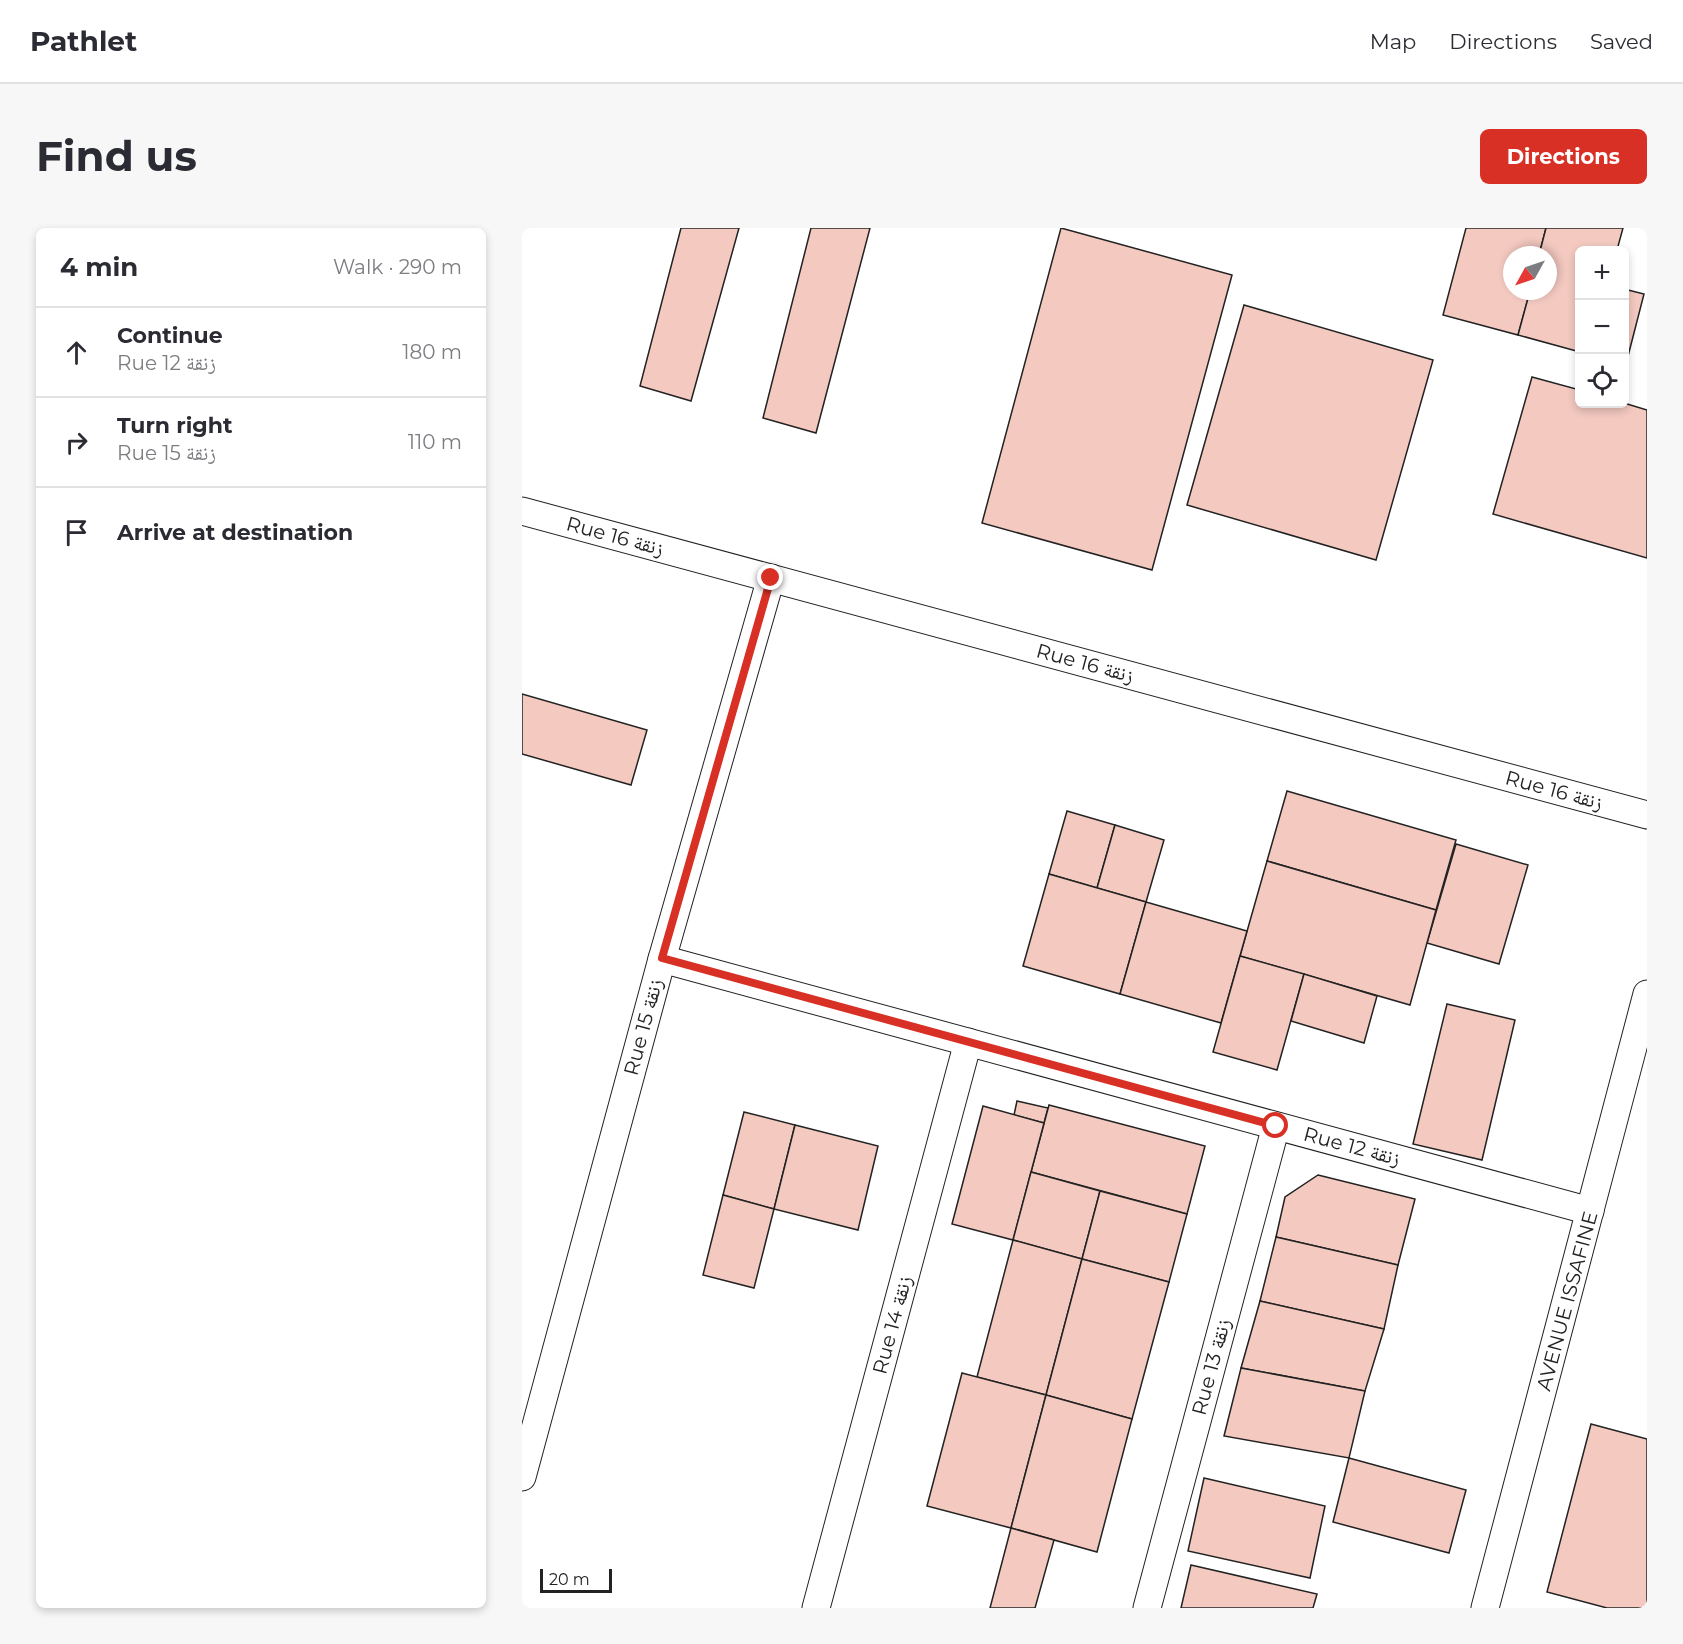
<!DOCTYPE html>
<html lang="en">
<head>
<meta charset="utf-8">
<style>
  :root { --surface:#fff; --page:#f7f7f7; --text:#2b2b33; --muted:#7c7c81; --line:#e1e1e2; --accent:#d93025 }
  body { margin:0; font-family:Montserrat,"Noto Naskh Arabic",sans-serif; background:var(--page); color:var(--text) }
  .controls { position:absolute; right:18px; top:18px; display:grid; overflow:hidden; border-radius:9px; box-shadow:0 3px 9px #0003 }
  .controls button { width:54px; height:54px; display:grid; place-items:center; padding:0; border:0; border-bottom:2px solid var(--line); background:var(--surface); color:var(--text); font:30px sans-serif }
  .compass { position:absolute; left:981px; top:18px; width:54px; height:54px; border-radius:50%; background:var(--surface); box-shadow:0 3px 9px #0003; rotate:230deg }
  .scale { position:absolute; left:18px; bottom:15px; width:72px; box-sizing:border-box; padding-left:6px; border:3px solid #222; border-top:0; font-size:16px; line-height:21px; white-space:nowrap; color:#222; -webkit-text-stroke:4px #fff; paint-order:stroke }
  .stop { position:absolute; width:18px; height:18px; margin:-14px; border:4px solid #d93025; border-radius:50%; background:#fff }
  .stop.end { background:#d93025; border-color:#fff; box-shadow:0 2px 6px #0008 }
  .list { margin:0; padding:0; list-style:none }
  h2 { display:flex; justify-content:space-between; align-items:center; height:78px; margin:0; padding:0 24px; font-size:26px }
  h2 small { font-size:20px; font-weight:400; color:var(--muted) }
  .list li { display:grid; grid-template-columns:39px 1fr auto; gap:18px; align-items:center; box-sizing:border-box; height:90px; padding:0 24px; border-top:2px solid var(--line) }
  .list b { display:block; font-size:22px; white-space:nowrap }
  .list p { margin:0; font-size:20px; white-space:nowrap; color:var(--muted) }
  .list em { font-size:20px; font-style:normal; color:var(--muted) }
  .icon { flex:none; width:33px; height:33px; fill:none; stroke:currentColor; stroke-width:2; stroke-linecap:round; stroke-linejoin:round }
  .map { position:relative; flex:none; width:1125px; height:1380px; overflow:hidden; border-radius:9px }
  header { display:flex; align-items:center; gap:36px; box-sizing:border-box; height:84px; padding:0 30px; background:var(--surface); border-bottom:2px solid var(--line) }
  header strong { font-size:28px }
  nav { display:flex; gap:33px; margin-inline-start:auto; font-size:21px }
  .intro { display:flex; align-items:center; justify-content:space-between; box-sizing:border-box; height:144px; padding:0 36px }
  h1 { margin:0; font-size:42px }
  .button { padding:15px 27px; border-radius:9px; background:var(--accent); color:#fff; font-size:21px; font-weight:700 }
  main { display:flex; gap:36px; padding:0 36px }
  aside { flex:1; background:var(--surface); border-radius:9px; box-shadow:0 3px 9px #0003 }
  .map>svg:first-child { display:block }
  .building { fill:#f3c9c0; stroke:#222; stroke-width:1.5 }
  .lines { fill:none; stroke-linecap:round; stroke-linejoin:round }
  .minor-casing { stroke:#222; stroke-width:29 }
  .minor { stroke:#fff; stroke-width:27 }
  .route { stroke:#d93025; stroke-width:8 }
  .labels { text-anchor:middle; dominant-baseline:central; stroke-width:4.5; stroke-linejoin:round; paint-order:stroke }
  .street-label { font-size:20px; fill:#222; stroke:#fff }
</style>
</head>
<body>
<header>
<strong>Pathlet</strong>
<nav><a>Map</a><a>Directions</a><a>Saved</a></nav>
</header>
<div class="intro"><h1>Find us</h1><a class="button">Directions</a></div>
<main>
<aside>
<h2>4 min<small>Walk · 290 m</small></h2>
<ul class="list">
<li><svg class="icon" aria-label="ahead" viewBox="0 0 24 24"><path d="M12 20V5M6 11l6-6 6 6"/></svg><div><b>Continue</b><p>Rue 12 زنقة</p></div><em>180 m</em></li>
<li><svg class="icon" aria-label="right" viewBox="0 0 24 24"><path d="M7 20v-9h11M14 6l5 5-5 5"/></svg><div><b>Turn right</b><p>Rue 15 زنقة</p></div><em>110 m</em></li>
<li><svg class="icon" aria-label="arrive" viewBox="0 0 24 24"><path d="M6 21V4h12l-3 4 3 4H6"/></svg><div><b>Arrive at destination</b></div></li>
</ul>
</aside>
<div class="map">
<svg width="1125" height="1380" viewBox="0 0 1125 1380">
  <rect width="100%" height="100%" fill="#fff"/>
  <g class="building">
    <path d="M159 0H217L169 173 118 158Z"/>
    <path d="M289 0H348L294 205 241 190Z"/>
    <path d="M539 0 710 47 630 342 460 295Z"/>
    <path d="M944 0H1024L1017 27H990V63H1008L996 107 921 87Z"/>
    <path d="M1024 0H1101L1095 22H1058V124L996 107 1008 63H1026V27H1017Z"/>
    <path d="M1102 61 1122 66 1104 136H1102Z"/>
    <path d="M722 77 911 132 854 332 665 277Z"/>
    <path d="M1010 149 1058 162V176L1102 175 1125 182V330L971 286Z"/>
    <path d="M0 466 125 502 109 557 0 526Z"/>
    <path d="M765 563 934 612 914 682 745 633Z"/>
    <path d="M545 583 593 597 575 660 527 646Z"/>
    <path d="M593 597 642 612 624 674 575 660Z"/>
    <path d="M934 616 1006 637 977 736 905 715Z"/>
    <path d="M745 633 914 682 888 777 718 728Z"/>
    <path d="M527 646 624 674 598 766 501 738Z"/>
    <path d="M624 674 725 703 699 795 598 766Z"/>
    <path d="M718 728 782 746 755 842 691 824Z"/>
    <path d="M782 746 855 768 842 815 769 793Z"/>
    <path d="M925 776 993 792 960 932 891 916Z"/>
    <path d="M495 873 526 880 522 895 492 887Z"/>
    <path d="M527 877 683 918 665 986 509 944Z"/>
    <path d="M461 878 522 895 491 1012 430 996Z"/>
    <path d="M222 884 273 897 252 981 201 967Z"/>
    <path d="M273 897 356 918 336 1002 252 981Z"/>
    <path d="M509 944 578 963 560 1031 491 1012Z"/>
    <path d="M796 947 893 971 876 1037 754 1009 763 969Z"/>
    <path d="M578 963 665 986 647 1054 560 1031Z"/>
    <path d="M201 967 252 981 232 1060 181 1047Z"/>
    <path d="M754 1009 876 1037 862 1101 738 1073Z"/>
    <path d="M491 1012 560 1031 524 1167 455 1149Z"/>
    <path d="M560 1031 647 1054 610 1191 524 1167Z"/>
    <path d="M738 1073 862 1101 843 1163 719 1140Z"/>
    <path d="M719 1140 843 1163 827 1230 702 1208Z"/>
    <path d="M440 1145 524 1167 489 1300 405 1278Z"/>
    <path d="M524 1167 610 1191 575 1324 489 1300Z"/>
    <path d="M1069 1196 1125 1211V1380H1085L1025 1364Z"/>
    <path d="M827 1230 944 1262 927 1325 811 1294Z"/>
    <path d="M682 1250 803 1278 788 1350 666 1323Z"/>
    <path d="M489 1300 532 1312 513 1380H468Z"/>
    <path d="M669 1337 795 1366 791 1380H659Z"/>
  </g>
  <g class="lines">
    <defs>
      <g id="minor">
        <path d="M0 283 1125 587"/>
        <path d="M140 731 1068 983"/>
        <path d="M0 1249 140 731 249 350"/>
        <path d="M294 1380 446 814"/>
        <path d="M625 1380 754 898"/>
        <path d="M963 1380 1125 766"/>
      </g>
    </defs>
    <use href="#minor" class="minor-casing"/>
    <use href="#minor" class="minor"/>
  </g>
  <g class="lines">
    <path class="route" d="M249 350 140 730 754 898"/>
  </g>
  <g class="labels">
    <g class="street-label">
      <text transform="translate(93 308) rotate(15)">Rue 16 زنقة</text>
      <text transform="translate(563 435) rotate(15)">Rue 16 زنقة</text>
      <text transform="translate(1032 562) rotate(15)">Rue 16 زنقة</text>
      <text transform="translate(121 799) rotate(-75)">Rue 15 زنقة</text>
      <text transform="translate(830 918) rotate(15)">Rue 12 زنقة</text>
      <text transform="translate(1045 1073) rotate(-75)">AVENUE ISSAFINE</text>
      <text transform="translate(370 1097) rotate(-75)">Rue 14 زنقة</text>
      <text transform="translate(689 1139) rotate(-75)">Rue 13 زنقة</text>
    </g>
  </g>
</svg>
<div class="controls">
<button>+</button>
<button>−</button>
<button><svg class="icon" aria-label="locate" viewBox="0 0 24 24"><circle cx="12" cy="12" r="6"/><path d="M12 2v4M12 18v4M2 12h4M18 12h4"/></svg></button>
</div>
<svg class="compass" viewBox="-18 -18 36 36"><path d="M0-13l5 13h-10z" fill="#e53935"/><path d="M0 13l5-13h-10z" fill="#7c7c81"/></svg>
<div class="scale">20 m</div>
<div class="stop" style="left:754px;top:898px"></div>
<div class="stop end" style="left:249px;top:350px"></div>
</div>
</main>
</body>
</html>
